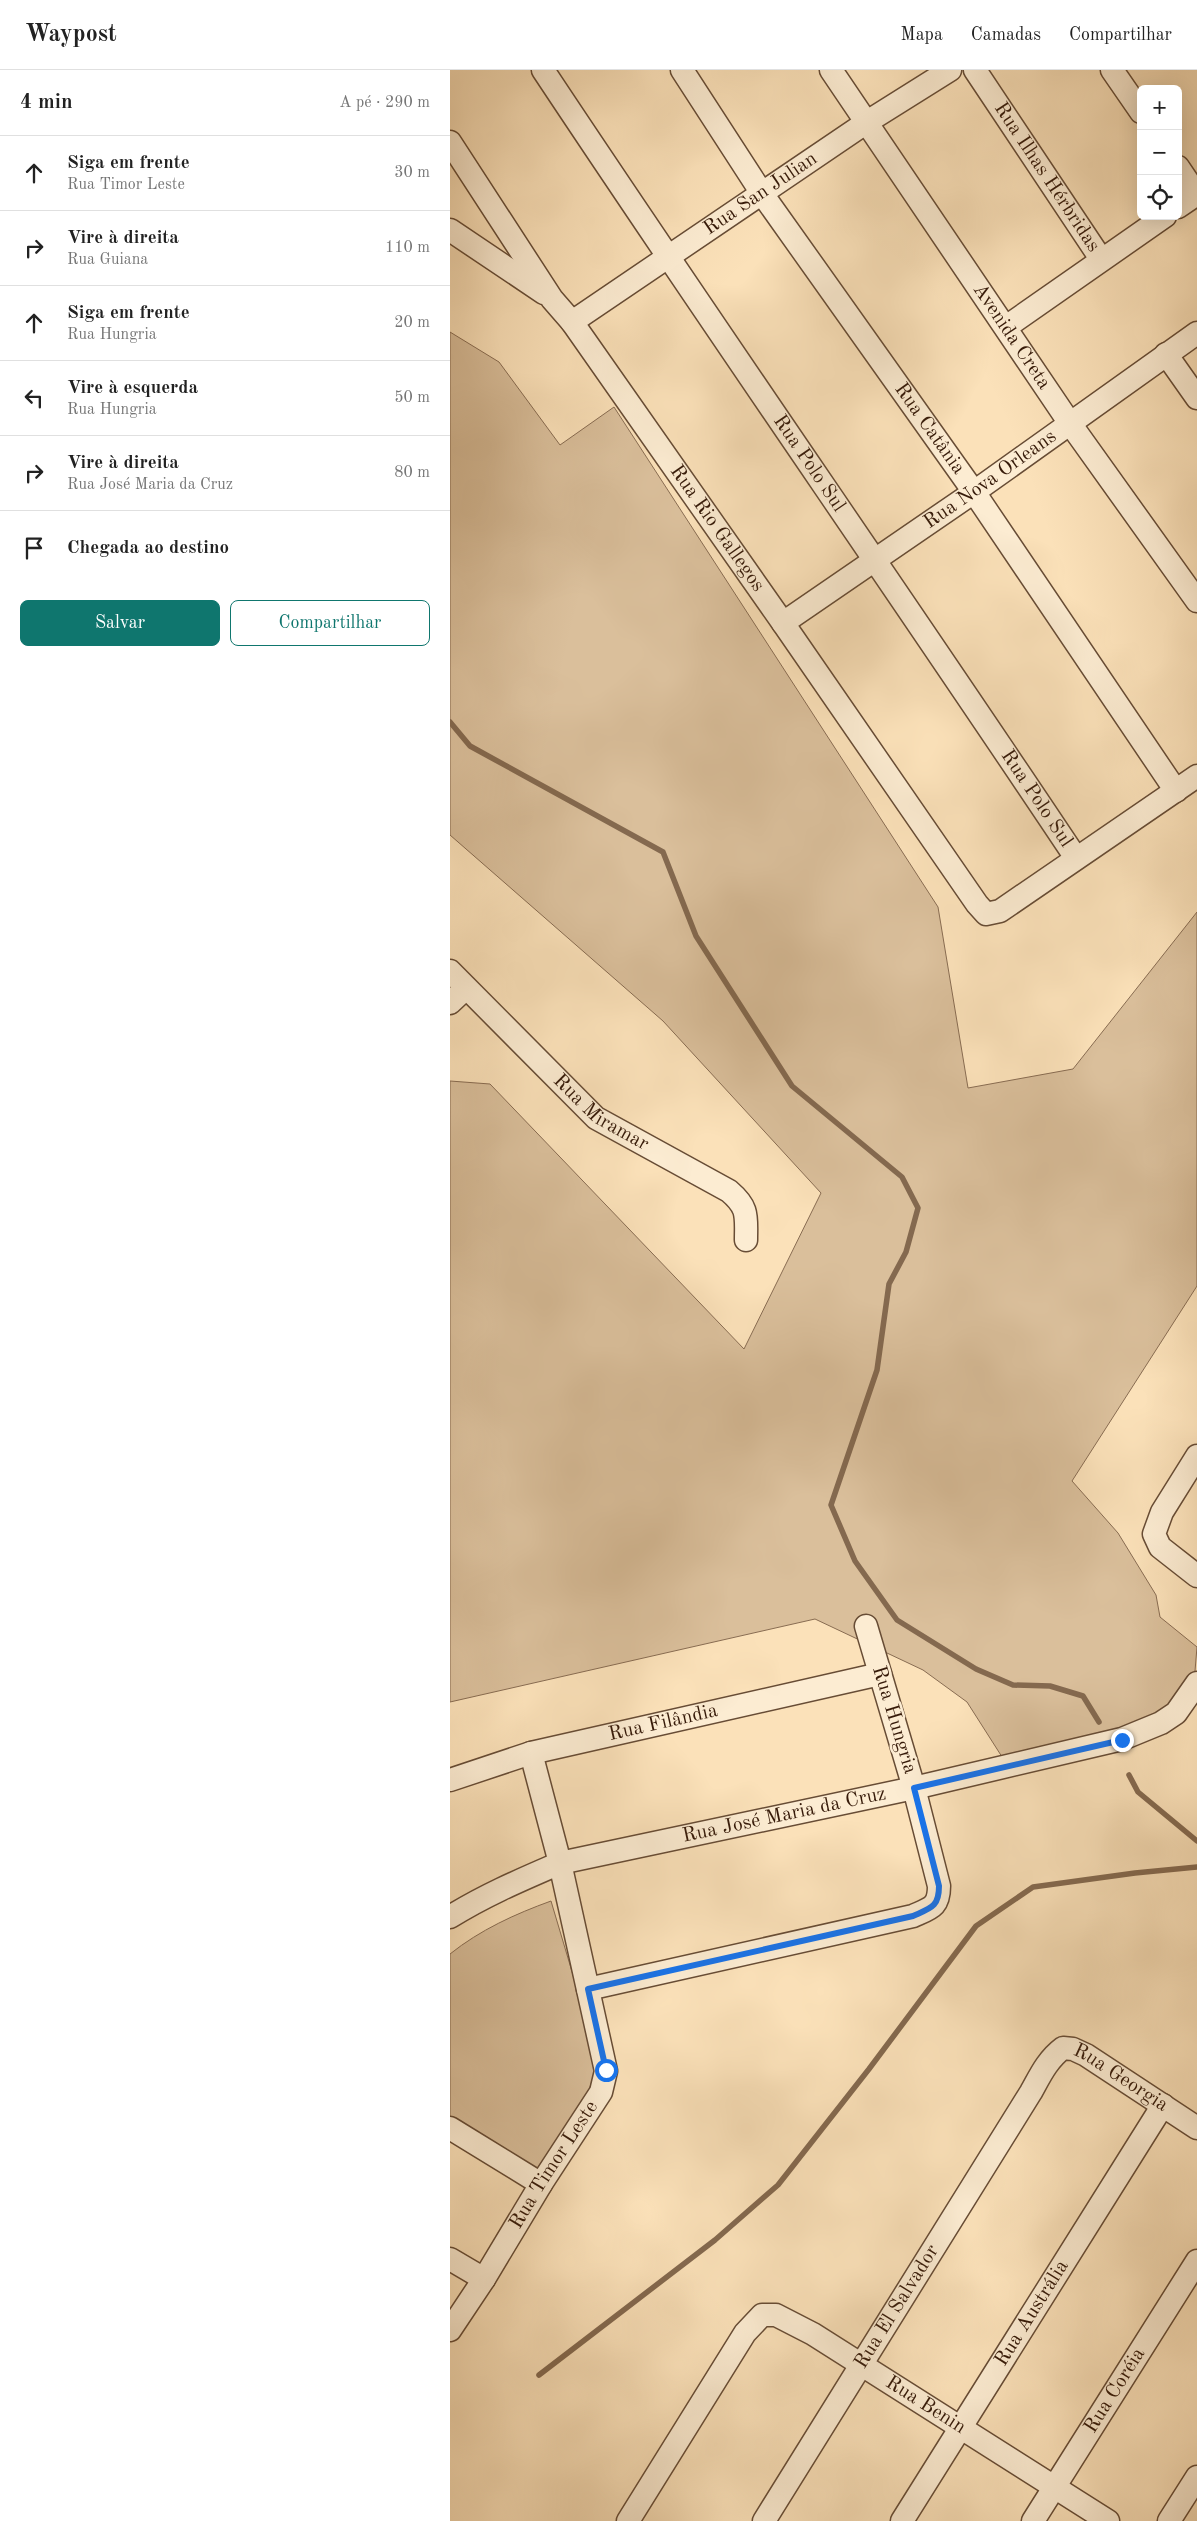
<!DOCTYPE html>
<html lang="pt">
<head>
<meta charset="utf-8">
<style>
  :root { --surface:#fff; --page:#f6f6f6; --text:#222; --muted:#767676; --line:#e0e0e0; --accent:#0f766e }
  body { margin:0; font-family:"Old Standard TT",serif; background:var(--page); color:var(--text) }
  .controls { position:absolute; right:15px; top:15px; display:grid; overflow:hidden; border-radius:8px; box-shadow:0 5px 20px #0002 }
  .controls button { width:45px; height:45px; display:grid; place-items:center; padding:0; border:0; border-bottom:1px solid var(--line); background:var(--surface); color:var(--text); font:25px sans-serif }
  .stop { position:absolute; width:15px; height:15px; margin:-11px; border:4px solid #1a73e8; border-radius:50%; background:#fff }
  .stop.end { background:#1a73e8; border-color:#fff; box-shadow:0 1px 5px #0008 }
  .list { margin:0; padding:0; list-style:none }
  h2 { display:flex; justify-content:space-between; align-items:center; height:65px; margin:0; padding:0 20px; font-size:21px }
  h2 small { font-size:16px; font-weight:400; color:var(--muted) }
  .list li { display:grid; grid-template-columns:32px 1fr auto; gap:15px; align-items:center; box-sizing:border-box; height:75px; padding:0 20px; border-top:1px solid var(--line) }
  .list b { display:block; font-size:19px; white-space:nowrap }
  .list p { margin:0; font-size:16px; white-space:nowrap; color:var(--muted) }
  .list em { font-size:16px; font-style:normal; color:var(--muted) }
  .actions { display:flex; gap:10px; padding:15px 20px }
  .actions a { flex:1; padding:11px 0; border:1px solid var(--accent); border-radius:8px; text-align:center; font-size:18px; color:var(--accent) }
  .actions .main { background:var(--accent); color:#fff }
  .icon { flex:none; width:28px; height:28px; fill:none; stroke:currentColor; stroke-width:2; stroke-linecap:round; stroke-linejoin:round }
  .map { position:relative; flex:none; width:747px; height:2451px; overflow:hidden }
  header { display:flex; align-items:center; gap:30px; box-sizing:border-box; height:70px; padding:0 25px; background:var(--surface); border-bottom:1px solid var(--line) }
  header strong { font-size:24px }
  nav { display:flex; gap:28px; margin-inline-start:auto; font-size:18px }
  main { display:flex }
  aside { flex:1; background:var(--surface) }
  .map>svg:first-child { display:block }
  .green { fill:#dabf9b; stroke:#886c52 }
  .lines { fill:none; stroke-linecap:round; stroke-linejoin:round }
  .stream { stroke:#84694f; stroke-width:5.5 }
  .minor-casing { stroke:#674c35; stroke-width:25 }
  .minor { stroke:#fcecd2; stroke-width:22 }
  .route { stroke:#1a73e8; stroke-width:6 }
  .labels { text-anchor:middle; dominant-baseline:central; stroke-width:5; stroke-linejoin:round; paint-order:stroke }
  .street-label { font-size:20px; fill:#361a09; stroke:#fcecd2 }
</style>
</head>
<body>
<header>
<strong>Waypost</strong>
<nav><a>Mapa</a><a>Camadas</a><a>Compartilhar</a></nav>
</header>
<main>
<aside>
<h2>4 min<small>A pé · 290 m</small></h2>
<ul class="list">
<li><svg class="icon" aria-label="ahead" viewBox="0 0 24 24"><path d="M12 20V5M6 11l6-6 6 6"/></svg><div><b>Siga em frente</b><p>Rua Timor Leste</p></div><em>30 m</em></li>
<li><svg class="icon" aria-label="right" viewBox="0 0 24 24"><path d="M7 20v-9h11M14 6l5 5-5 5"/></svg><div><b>Vire à direita</b><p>Rua Guiana</p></div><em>110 m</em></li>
<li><svg class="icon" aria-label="ahead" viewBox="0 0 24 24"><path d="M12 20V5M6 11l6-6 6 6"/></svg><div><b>Siga em frente</b><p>Rua Hungria</p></div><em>20 m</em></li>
<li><svg class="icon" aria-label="left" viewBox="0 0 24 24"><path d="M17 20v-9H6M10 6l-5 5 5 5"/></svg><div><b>Vire à esquerda</b><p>Rua Hungria</p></div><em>50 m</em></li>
<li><svg class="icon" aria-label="right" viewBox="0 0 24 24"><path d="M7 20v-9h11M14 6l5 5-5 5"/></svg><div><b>Vire à direita</b><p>Rua José Maria da Cruz</p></div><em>80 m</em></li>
<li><svg class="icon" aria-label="arrive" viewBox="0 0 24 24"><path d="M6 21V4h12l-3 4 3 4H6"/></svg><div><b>Chegada ao destino</b></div></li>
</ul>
<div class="actions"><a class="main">Salvar</a><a>Compartilhar</a></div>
</aside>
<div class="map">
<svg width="747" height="2451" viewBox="0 0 747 2451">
  <rect width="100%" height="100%" fill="#fbe1b9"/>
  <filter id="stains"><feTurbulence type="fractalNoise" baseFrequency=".004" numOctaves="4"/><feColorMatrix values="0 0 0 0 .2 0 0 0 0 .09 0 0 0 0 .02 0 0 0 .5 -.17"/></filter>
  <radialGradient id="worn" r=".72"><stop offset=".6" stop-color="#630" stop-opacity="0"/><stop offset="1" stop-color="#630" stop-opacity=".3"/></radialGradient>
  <g class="green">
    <path d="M0 262 49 292 110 375 164 337 488 837 518 1018 623 999 747 842V1216L622 1411 668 1463 706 1525 710 1547 747 1577 745 1601 724 1632 705 1648 667 1663 554 1690 517 1632 473 1600 365 1549 0 1632V1011L40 1014 294 1279 371 1123 213 951 0 765Z"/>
    <path d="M101 1831 123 1905 145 2002 139 2020 87 2101 0 2047V1884C30 1860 65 1844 101 1831Z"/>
  </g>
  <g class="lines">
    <g class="stream">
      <path d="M0 652 20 676 213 782 246 866 342 1016 452 1107 468 1138 456 1182 439 1214 427 1300 381 1435 405 1491 447 1550 526 1599 563 1615 600 1616 633 1626 649 1652"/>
      <path d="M679 1705 688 1722 747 1771"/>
      <path d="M89 2305 265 2170 328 2115 419 1999 526 1856 583 1817 685 1803 747 1797"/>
    </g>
    <defs>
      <g id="minor">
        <path id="s1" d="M93 0C268 264 450 524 626 788"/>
        <path id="s2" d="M232 0 313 125 524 422 726 721"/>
        <path id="s3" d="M381 0 619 352 747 531"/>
        <path id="s4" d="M525 0 651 189"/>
        <path d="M662 0 691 42"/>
        <path id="s5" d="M0 72 102 229 122 252 333 553 527 834 536 844 550 841 747 706"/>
        <path d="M728 97 747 125"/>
        <path d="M728 137 747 124"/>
        <path d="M0 160 94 223"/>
        <path id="s6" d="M122 252 417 52 500 0"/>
        <path d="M556 257 715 146"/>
        <path d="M716 284 747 328"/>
        <path id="s7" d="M333 553 524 422 747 263"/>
        <path id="s8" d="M0 901 146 1048 279 1121C299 1138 296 1146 296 1170"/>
        <path d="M0 933 16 918"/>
        <path d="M747 1386 712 1442 704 1464 710 1477 747 1506"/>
        <path id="s9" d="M0 1710 81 1683 430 1604"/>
        <path id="s10" d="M0 1847C35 1825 73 1809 110 1793L464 1718 672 1669 711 1653 726 1643 747 1613"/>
        <path d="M138 1919 463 1846C481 1838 489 1837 489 1816L464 1718 416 1556"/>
        <path d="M0 2058 91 2114"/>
        <path d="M0 2189 34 2209"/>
        <path id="s11" d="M0 2260 34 2209 91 2114 151 2022 156 2001 110 1793 81 1683"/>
        <path id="s12" d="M178 2451 295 2263 312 2245H326L363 2264 658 2451"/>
        <path id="s13" d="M314 2451 581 2022C590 2006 597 1990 613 1978L623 1979 636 1985 747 2058"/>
        <path id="s14" d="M452 2451 713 2035"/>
        <path id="s15" d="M583 2451 747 2191"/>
        <path d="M719 2451 747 2407"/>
      </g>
    </defs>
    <use href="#minor" class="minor-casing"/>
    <use href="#minor" class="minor"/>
  </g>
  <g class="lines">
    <path class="route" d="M156 2000 138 1919 463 1846C481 1838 489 1837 489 1816L464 1718 672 1670"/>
  </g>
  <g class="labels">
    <g class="street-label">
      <text stroke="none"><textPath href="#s4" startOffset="129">Rua Ilhas Hérbridas</textPath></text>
      <text stroke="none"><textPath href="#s6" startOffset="228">Rua San Julian</textPath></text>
      <text stroke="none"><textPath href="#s3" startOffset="322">Avenida Creta</textPath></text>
      <text stroke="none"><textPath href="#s2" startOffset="436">Rua Catânia</textPath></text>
      <text stroke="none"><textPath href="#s1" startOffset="475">Rua Polo Sul</textPath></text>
      <text stroke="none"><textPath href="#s7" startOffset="252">Rua Nova Orleans</textPath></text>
      <text stroke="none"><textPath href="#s5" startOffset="470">Rua Rio Gallegos</textPath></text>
      <text stroke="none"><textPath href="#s1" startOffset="880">Rua Polo Sul</textPath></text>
      <text stroke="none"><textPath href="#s8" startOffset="208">Rua Miramar</textPath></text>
      <text transform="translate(444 1650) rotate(73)">Rua Hungria</text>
      <text stroke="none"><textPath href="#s9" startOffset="221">Rua Filândia</textPath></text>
      <text stroke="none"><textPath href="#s10" startOffset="352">Rua José Maria da Cruz</textPath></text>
      <text stroke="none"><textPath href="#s13" startOffset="626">Rua Georgia</textPath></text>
      <text stroke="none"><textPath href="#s11" startOffset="195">Rua Timor Leste</textPath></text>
      <text stroke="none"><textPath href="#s13" startOffset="252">Rua El Salvador</textPath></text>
      <text stroke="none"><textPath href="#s14" startOffset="245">Rua Austrália</textPath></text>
      <text stroke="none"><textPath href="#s15" startOffset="154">Rua Coréia</textPath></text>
      <text stroke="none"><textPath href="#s12" startOffset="435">Rua Benin</textPath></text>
    </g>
  </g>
  <rect width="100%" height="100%" filter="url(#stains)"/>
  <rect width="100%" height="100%" fill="url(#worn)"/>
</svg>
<div class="controls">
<button>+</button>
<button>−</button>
<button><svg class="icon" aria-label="locate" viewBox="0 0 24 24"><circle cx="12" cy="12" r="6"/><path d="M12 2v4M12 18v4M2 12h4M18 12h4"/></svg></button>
</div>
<div class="stop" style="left:156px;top:2000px"></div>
<div class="stop end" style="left:672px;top:1670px"></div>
</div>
</main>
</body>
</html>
